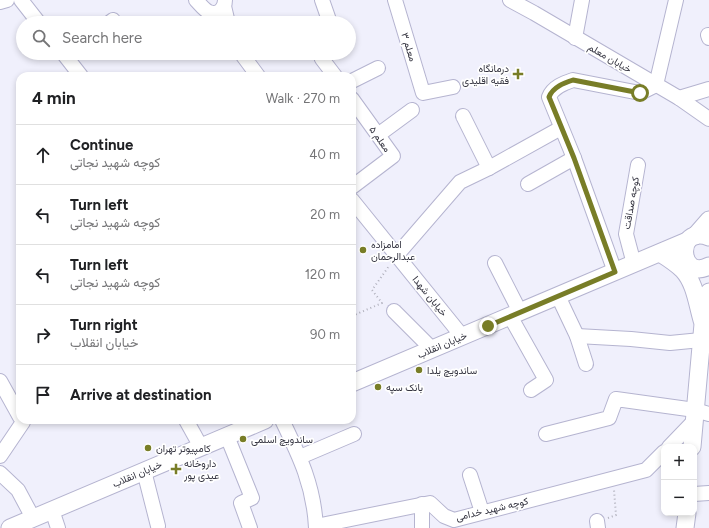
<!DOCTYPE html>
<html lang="en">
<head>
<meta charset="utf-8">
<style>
  :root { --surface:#fff; --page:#f6f6f6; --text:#202124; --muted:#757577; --line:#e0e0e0 }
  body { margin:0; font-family:Figtree,Vazirmatn,sans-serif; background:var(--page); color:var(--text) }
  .controls { position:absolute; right:12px; bottom:12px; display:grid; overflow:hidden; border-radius:8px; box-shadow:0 2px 6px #0003 }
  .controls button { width:36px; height:36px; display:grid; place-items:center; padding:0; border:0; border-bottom:1px solid var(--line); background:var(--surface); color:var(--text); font:20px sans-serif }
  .stop { position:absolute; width:12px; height:12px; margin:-9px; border:3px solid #787d27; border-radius:50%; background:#fff }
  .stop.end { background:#787d27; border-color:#fff; box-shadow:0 1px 4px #0008 }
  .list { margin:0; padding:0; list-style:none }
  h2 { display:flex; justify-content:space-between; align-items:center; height:52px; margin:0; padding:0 16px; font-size:17px }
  h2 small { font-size:13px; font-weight:400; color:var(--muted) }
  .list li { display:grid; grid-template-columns:26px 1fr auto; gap:12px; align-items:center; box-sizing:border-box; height:60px; padding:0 16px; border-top:1px solid var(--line) }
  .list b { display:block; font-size:15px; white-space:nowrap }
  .list p { margin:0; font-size:13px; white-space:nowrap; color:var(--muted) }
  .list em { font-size:13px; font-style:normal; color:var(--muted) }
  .icon { flex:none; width:22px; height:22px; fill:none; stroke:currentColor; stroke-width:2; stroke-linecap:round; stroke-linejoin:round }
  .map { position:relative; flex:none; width:709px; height:528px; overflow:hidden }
  .search { position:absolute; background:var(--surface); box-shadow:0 2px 6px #0003; left:16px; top:16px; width:340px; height:44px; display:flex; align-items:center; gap:10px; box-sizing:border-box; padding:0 14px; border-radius:22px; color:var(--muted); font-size:15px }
  .panel { position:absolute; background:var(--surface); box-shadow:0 2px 6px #0003; left:16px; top:72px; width:340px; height:352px; border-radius:12px }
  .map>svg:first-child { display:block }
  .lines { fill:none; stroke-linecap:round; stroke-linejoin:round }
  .minor-casing { stroke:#b5b4d0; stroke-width:16 }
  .major-casing { stroke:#b5b4d0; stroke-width:19 }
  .path { stroke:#b0b0bc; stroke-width:2; stroke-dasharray:1 3; stroke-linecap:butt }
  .minor { stroke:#fff; stroke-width:14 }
  .major { stroke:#fff; stroke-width:17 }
  .route { stroke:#787d27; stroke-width:5 }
  .poi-dot { fill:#787d27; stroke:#fff; stroke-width:1.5 }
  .labels { text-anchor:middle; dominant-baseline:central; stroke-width:3.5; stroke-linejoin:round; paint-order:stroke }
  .street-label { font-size:10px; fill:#343440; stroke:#fff }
  .poi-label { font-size:10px; fill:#343440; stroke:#fff; text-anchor:start }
</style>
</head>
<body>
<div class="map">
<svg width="709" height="528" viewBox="0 0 709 528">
  <rect width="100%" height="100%" fill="#f0f0fc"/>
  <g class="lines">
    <defs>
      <g id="minor">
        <path d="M21 0 39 23"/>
        <path d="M196 0C200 4 204 10 209 12 218 16 225 8 225 0"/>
        <path d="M322 0 330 23"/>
        <path d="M395 0 423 93 453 87"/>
        <path d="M510 0 534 13 679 98 709 119"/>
        <path d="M0 2 7 0"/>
        <path d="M224 6 228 23"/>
        <path d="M109 23 113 20"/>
        <path d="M708 35 709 38"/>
        <path d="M575 38 582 0"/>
        <path d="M63 53 81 76"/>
        <path d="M241 53 258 76"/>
        <path d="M327 53 322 59 335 76"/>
        <path d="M352 81 378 68"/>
        <path d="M679 98 709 89"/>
        <path d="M352 99 393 156 352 187"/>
        <path d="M463 116 489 168"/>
        <path d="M378 135 412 110"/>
        <path d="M528 184 574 158"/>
        <path d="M352 200 462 336"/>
        <path d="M396 256 460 182 489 168 561 128"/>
        <path d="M495 263 520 312"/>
        <path d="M634 264 626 234 638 165"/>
        <path d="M615 272 574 158 549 97C553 87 564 83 573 80L640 93 656 85 676 0"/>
        <path d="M558 296 577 336 586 364"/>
        <path d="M394 311 432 349"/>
        <path d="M510 316 546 380 531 390"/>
        <path d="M577 336 631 339 670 343 701 340"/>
        <path d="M0 381 20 417"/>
        <path d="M186 420 201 447"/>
        <path d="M282 420C300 457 314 486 316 528"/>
        <path d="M546 434 609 418 616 399 695 410 709 414"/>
        <path d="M227 436 252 498 241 503 250 528"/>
        <path d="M669 447 694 421"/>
        <path d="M0 456 23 422 22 420"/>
        <path d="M300 457 354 434"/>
        <path d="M144 471 158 526"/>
        <path d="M0 473 18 490 33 518"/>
        <path d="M470 475 482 512"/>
        <path d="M694 494 709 493"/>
        <path d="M52 510 58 528"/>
        <path d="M597 521 598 528"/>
        <path d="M316 526 430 503 444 516 454 520 646 470 664 452"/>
        <path d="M422 528V504"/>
      </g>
      <g id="major">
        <path d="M695 236 709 220"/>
        <path d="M709 237C674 224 679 282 709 266"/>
        <path d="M660 253C668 258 676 263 683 270 695 283 697 303 702 320"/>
        <path d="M352 383 687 241"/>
        <path d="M692 447 703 324 709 292"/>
        <path d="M10 528 265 420"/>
        <path d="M685 528 687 513"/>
      </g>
    </defs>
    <use href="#minor" class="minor-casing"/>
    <use href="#major" class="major-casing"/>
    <g class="path">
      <path d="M352 316 382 303 372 290 389 266"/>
      <path d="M608 518 616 515 614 490"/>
    </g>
    <use href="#minor" class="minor"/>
    <use href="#major" class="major"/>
  </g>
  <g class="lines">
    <path class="route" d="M488 326 615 272 574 158 549 97C553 87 564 83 573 80L640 93"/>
  </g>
  <g class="poi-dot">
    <path d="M516 68h4v4h4v4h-4v4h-4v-4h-4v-4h4z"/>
    <circle cx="363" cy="250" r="4"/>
    <circle cx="419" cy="370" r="4"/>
    <circle cx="378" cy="387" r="4"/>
    <circle cx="243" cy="439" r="4"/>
    <circle cx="148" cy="448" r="4"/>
    <path d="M174 463h4v4h4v4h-4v4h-4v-4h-4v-4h4z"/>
  </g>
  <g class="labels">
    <g class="street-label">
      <text transform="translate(409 47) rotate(73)">معلم ۳</text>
      <text transform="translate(610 58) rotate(30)">خیابان معلم</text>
      <text transform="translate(380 139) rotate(55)">معلم ۵</text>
      <text transform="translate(631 203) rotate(-80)">کوچه صداقت</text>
      <text transform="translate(430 296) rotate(51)">خیابان شهدا</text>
      <text transform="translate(442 345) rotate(-23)">خیابان انقلاب</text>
      <text transform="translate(137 474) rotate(-23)">خیابان انقلاب</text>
      <text transform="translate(492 509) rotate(-13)">کوچه شهید خدامی</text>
    </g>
    <g class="poi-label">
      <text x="509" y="68" text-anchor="end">درمانگاه<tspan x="509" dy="12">فقیه اقلیدی</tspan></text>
      <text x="371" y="244">امامزاده<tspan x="371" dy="12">عبدالرحمان</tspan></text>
      <text x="427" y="370">ساندویچ یلدا</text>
      <text x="386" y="387">بانک سپه</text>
      <text x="251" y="439">ساندویچ اسلمی</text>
      <text x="156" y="448">کامپیوتر تهران</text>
      <text x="184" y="463">داروخانه<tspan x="184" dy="12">عیدی پور</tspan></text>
    </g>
  </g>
</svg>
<div class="controls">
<button>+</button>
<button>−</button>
</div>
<div class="stop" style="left:640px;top:93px"></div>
<div class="stop end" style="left:488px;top:326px"></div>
<div class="search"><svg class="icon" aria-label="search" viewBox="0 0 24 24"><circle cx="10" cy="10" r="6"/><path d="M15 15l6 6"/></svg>Search here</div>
<section class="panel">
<h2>4 min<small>Walk · 270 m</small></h2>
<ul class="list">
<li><svg class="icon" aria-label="ahead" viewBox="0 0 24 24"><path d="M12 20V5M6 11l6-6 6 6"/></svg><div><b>Continue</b><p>کوچه شهید نجاتی</p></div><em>40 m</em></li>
<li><svg class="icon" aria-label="left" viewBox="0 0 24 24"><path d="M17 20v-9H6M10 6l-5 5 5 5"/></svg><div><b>Turn left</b><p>کوچه شهید نجاتی</p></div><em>20 m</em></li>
<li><svg class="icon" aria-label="left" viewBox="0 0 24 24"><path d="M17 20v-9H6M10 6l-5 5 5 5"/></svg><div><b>Turn left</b><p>کوچه شهید نجاتی</p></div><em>120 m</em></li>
<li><svg class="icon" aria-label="right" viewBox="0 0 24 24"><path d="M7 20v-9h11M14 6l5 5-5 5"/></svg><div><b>Turn right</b><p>خیابان انقلاب</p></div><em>90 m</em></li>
<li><svg class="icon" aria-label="arrive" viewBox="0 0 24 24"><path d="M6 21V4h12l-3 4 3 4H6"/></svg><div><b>Arrive at destination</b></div></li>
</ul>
</section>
</div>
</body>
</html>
